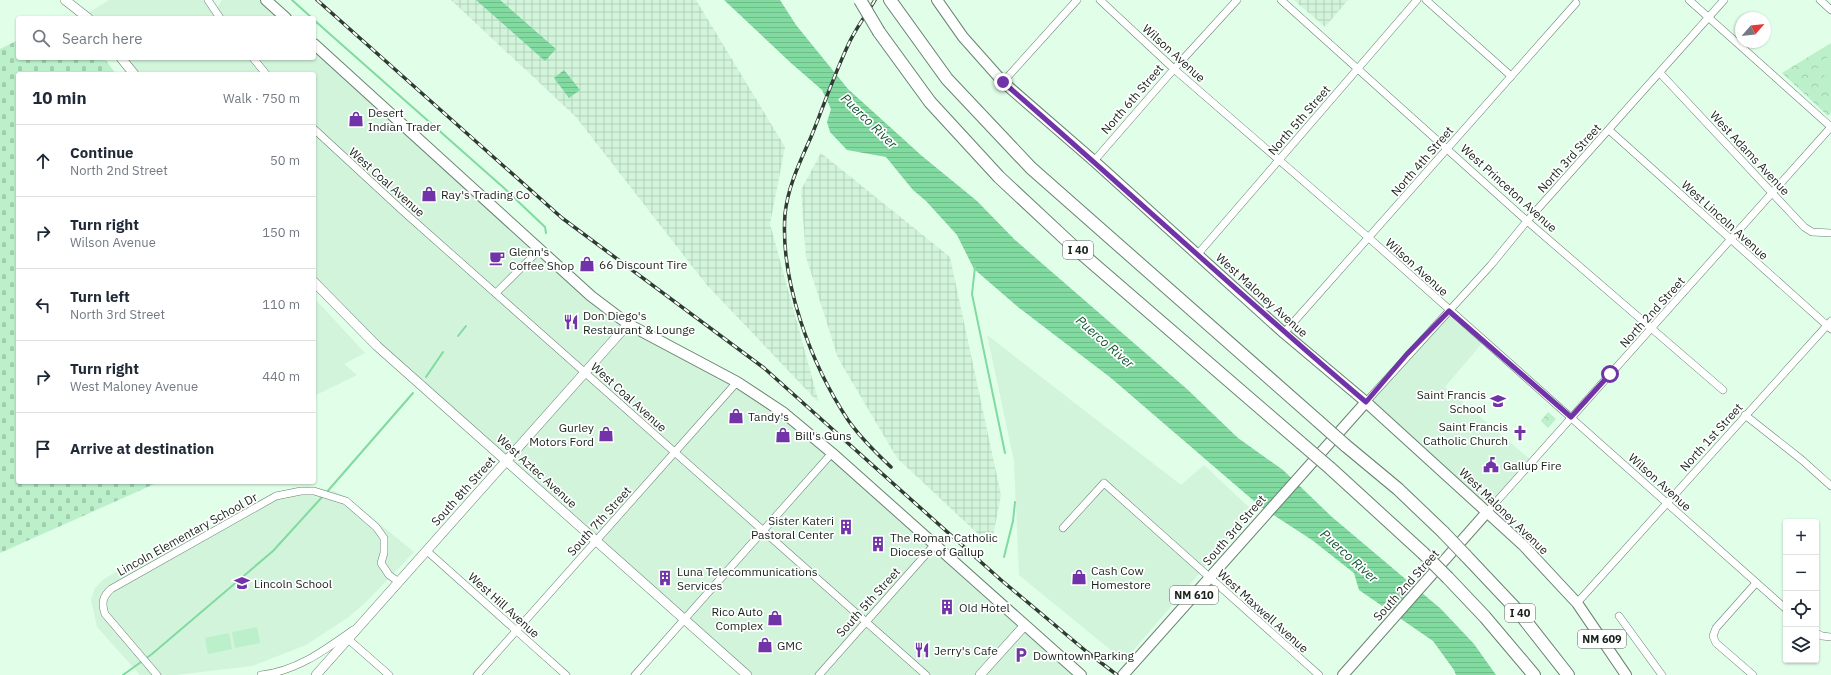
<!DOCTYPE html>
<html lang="en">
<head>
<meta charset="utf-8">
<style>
  :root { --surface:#fff; --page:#f6f6f7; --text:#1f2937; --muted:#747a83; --line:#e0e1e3 }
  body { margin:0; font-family:"IBM Plex Sans",sans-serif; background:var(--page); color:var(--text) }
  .controls { position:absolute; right:12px; bottom:12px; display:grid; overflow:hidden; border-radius:4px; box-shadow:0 1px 3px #0004 }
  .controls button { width:36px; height:36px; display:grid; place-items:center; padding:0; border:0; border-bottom:1px solid var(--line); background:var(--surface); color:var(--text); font:20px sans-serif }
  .compass { position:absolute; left:1735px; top:12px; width:36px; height:36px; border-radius:50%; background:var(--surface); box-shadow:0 1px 3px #0004; rotate:62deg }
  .stop { position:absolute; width:12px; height:12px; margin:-9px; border:3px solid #7033a8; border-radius:50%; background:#fff }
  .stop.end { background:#7033a8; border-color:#fff; box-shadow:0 1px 4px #0008 }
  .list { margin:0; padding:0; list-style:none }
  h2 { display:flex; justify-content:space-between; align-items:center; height:52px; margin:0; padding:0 16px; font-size:17px }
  h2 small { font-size:13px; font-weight:400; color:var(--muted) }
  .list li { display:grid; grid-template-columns:26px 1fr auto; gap:12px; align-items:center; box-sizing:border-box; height:72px; padding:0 16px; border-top:1px solid var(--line) }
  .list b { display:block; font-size:15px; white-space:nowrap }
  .list p { margin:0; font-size:13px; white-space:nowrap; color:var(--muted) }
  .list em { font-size:13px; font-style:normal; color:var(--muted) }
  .icon { flex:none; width:22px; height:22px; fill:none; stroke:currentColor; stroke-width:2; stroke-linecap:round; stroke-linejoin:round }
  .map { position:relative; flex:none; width:1831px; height:675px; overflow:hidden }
  .search { position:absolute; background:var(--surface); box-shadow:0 1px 3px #0004; left:16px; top:16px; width:300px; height:44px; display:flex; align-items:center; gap:10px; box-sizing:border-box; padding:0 14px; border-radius:4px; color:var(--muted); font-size:15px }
  .panel { position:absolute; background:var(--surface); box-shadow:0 1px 3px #0004; left:16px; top:72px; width:300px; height:412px; border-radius:4px }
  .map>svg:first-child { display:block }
  .built { fill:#d1f4db }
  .industrial { fill:url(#industrial-grid) }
  .forest { fill:url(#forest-crowns) }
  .cemetery { fill:url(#cemetery-stones) }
  .pitch { fill:#bbf0cb }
  .water { fill:url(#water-rules) }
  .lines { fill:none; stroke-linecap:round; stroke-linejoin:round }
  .stream { stroke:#81daa0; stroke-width:2 }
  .street-casing { stroke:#698371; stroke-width:8 }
  .secondary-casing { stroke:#698371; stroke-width:10 }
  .primary-casing { stroke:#698371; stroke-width:12 }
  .highway-casing { stroke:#698371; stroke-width:14 }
  .street { stroke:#fff; stroke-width:7 }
  .secondary { stroke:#fff; stroke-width:9 }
  .primary { stroke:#fff; stroke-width:10 }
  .highway { stroke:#fff; stroke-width:12 }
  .rail-casing { stroke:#2e3c32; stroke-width:3.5 }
  .rail { stroke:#fff; stroke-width:2; stroke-dasharray:6; stroke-linecap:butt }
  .highway-bridge-casing { stroke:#698371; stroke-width:14; stroke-linecap:butt }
  .highway-bridge { stroke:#fff; stroke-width:12 }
  .route { stroke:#7033a8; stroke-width:5 }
  .labels { text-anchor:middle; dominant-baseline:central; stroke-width:3.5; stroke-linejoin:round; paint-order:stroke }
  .shield { fill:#fff; stroke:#5d645f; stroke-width:1 }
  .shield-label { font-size:11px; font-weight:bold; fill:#17221a }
  .street-label { font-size:12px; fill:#17221a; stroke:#fff }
  .poi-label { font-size:12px; fill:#17221a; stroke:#fff; text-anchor:start }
  .water-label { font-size:13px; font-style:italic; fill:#115530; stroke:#fff }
</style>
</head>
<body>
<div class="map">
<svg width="1831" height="675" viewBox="0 0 1831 675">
  <defs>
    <pattern id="industrial-grid" width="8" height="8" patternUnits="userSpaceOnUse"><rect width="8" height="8" fill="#d1f4db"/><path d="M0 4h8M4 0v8" fill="none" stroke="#b3d1bb"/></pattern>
    <pattern id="forest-crowns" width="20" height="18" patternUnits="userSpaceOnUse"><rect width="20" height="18" fill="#bbf0cb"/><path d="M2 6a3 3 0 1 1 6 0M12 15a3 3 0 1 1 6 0" fill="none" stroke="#a0ceae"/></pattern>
    <pattern id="cemetery-stones" width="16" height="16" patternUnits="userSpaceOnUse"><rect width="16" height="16" fill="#bbf0cb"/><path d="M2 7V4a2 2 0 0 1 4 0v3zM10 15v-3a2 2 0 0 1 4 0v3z" fill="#a0ceae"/></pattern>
    <pattern id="water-rules" width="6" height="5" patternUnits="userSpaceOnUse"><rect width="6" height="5" fill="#81daa0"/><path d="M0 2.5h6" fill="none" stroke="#6fbb89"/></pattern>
  </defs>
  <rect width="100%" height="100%" fill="#e1fee9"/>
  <g class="built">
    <path d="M109 0H203L218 18H88L85 15Z"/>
    <path d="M222 0H266L286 18H221L215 11Z"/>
    <path d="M314 44 591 296 784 413 1081 675H747L410 374 314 282V74H268L254 58H314Z"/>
    <path d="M120 58H252L266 74H134Z"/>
    <path d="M314 298 365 353 344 364 357 375 314 396Z"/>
    <path d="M1449 311 1484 341 1445 387 1532 461 1488 511 1366 402Z"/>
    <path d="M987 335 1181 485 1204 465 1253 511 1124 661 1019 575 1014 461Z"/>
    <path d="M307 486 334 491 347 497 414 552 365 603 349 617 306 645 252 666 175 675H140L97 627 91 600 95 588 104 579 145 556 148 562 270 495 293 488Z"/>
  </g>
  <g class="industrial">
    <path d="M451 0H696L785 147 770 224 819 403 706 284 576 117Z"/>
    <path d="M1294 0H1348L1325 27Z"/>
    <path d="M821 153 950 257 1001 495 991 546 897 458 838 358 806 257 801 190Z"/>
  </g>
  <g class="forest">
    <path d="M1831 43V113L1828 116 1782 73Z"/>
    <path d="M1548 412 1556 419 1548 428 1541 421Z"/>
  </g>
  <path class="cemetery" d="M18 40V58H104L116 74H18V482H159L0 553V49Z"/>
  <g class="pitch">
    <path d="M1831 53V79L1830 80 1817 69Z"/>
    <path d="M257 627 260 643 235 648 232 632Z"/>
    <path d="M229 633 232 649 208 654 205 638Z"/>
  </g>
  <g class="water">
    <path d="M476 0H500L556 49 545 61Z"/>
    <path d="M724 0H780L796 25 848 89 922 156 977 201 1015 240 1188 390 1238 438 1283 470 1332 517 1441 609 1474 644 1496 675H1456L1454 670 1433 641 1359 590 1354 573 1312 540 1261 507 1111 378 1018 307 974 269 957 235 926 201 913 190 886 157 847 150 830 132 827 122 831 109 822 90 791 63Z"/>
    <path d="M564 70 580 90 569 98 554 78Z"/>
  </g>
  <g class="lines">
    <g class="stream">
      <path d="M292 0 312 18"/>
      <path d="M314 20 504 188 545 227 546 233"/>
      <path d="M975 267 972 294 1005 453"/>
      <path d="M458 336 466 326"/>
      <path d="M426 377 443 352"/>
      <path d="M326 493 413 393"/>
      <path d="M1004 557 1013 521 1015 502"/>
      <path d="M123 675 152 654 273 551 323 496"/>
    </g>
    <defs>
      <g id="street">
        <path d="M208 0 220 18"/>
        <path d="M1100 0 1174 69 1369 238 1786 609"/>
        <path d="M1281 0 1527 221 1723 390"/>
        <path d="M1426 0 1511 76"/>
        <path d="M1689 0 1831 127"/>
        <path d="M1820 0 1831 10"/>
        <path d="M253 58 266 74"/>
        <path d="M1660 73 1804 227 1812 232 1831 233"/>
        <path d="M1003 82 1077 0"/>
        <path d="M314 129 405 213 926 675"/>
        <path d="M1609 130 1831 329"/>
        <path d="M1094 161 1174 69 1237 0"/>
        <path d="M1197 255 1417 0"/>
        <path d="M496 293 539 250"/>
        <path d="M1284 333 1576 3"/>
        <path d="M1366 402 1491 265 1527 221 1724 0"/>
        <path d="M1745 415 1802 460 1831 486"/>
        <path d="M1488 511 1831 127"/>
        <path d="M1063 528 1104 483 1319 675"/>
        <path d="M427 551 566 675"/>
        <path d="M1577 603 1831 321"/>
        <path d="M1619 616 1662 675"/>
        <path d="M1816 633 1822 636 1831 637"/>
        <path d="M348 639 389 675"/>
        <path d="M157 675 105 614C101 603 103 596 111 589L276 496 301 491H314L346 501 376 527 384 538V553L381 563 389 575 399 582"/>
        <path d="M261 675C297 671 325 650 353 630"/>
        <path d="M477 675 737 382"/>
        <path d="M635 675 832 453"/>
        <path d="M819 675 935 544"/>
        <path d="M1753 675 1716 643 1713 636 1716 628 1756 583"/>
      </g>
      <g id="secondary">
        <path d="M65 0 88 18"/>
        <path d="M121 58 134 74"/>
        <path d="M314 282 377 346 747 675"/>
        <path d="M316 675 628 324"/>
        <path d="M980 675 1025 625"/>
      </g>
      <g id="primary">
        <path d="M266 0 286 18"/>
        <path d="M937 0 963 37 1003 82 1094 161 1284 333 1366 402 1523 545 1577 603 1626 675"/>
        <path d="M314 44 591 296 628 324 737 382 784 413 832 453 1081 675"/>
        <path d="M1123 675 1366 402"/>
        <path d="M1343 675 1488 511"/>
      </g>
      <g id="highway">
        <path d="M890 0 947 79 1031 168 1318 421"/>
        <path d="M879 32 930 102 999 177 1074 247 1301 443"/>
        <path d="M1345 445 1398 489 1443 532"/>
        <path d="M1330 468 1423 553"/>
        <path d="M1466 556 1517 610 1568 675"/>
        <path d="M1448 578 1485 617 1534 675"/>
      </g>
    </defs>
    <use href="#street" class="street-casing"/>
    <use href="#secondary" class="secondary-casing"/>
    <use href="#primary" class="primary-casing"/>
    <use href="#highway" class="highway-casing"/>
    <use href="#street" class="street"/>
    <use href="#secondary" class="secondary"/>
    <use href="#primary" class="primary"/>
    <use href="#highway" class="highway"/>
    <defs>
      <g id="rail">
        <path d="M317 0 562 218 764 368 1001 580 1087 652 1117 675"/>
        <path d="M875 0C867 13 857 27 850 41 835 72 824 105 811 137 800 162 788 186 785 214 780 282 811 364 848 420 860 437 876 453 891 467"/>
      </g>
    </defs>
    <use href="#rail" class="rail-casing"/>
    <use href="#rail" class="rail"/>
    <defs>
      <g id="highway-bridge">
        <path d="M860 0 879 32"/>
        <path d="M1318 421 1345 445"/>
        <path d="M1301 443 1330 468"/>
        <path d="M1443 532 1466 556"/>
        <path d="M1423 553 1448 578"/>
      </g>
    </defs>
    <use href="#highway-bridge" class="highway-bridge-casing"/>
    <use href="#highway-bridge" class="highway-bridge"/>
  </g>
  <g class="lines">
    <path class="route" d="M1003 82C1125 188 1243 298 1366 402L1407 354 1449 311 1571 417 1610 374"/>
  </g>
  <defs>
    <symbol id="shop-bare" viewBox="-9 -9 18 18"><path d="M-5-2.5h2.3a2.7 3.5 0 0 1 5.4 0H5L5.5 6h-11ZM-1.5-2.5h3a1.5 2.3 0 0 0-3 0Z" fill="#7033a8" stroke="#fff" stroke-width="2.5" paint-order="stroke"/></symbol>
    <symbol id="cafe-bare" viewBox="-9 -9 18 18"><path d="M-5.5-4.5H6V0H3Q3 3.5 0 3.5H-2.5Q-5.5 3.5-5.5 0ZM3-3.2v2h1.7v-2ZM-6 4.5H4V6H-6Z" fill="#7033a8" stroke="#fff" stroke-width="2.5" paint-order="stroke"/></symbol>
    <symbol id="restaurant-bare" viewBox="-9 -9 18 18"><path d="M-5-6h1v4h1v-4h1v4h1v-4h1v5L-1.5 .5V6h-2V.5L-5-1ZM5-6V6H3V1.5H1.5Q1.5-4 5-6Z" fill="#7033a8" stroke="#fff" stroke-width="2.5" paint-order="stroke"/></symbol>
    <symbol id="school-bare" viewBox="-9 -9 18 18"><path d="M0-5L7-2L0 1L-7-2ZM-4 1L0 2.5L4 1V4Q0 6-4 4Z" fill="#7033a8" stroke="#fff" stroke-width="2.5" paint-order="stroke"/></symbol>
    <symbol id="church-bare" viewBox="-9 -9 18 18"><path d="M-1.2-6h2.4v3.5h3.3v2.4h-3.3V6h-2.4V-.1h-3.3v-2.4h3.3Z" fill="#7033a8" stroke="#fff" stroke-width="2.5" paint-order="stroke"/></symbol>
    <symbol id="civic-bare" viewBox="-9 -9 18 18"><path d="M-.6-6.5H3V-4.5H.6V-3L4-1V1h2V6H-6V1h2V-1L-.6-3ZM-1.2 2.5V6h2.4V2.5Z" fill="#7033a8" stroke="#fff" stroke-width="2.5" paint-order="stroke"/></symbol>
    <symbol id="building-bare" viewBox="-9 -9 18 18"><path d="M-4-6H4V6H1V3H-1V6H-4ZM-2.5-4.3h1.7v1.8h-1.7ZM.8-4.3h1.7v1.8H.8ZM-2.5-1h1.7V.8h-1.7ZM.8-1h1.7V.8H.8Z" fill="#7033a8" stroke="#fff" stroke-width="2.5" paint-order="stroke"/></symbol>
    <symbol id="parking-bare" viewBox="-9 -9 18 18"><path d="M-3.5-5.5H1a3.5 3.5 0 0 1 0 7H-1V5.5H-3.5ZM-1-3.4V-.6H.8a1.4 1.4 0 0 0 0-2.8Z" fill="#7033a8" stroke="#fff" stroke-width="2.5" paint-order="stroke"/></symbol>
  </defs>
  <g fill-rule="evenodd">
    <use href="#shop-bare" x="345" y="108" width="22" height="22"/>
    <use href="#shop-bare" x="418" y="183" width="22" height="22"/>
    <use href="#cafe-bare" x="486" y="247" width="22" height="22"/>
    <use href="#shop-bare" x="576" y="253" width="22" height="22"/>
    <use href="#restaurant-bare" x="560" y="311" width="22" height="22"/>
    <use href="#school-bare" x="1487" y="390" width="22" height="22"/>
    <use href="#shop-bare" x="725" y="405" width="22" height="22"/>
    <use href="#church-bare" x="1509" y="422" width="22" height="22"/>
    <use href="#shop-bare" x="595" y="423" width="22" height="22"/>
    <use href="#shop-bare" x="772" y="424" width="22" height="22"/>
    <use href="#civic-bare" x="1480" y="454" width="22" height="22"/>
    <use href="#building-bare" x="835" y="516" width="22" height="22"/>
    <use href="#building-bare" x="867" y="533" width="22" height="22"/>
    <use href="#shop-bare" x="1068" y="566" width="22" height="22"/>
    <use href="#building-bare" x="654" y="567" width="22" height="22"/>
    <use href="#school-bare" x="231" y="572" width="22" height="22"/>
    <use href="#building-bare" x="936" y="596" width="22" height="22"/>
    <use href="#shop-bare" x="764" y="607" width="22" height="22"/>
    <use href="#shop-bare" x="754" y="634" width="22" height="22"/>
    <use href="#restaurant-bare" x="911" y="639" width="22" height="22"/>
    <use href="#parking-bare" x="1010" y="644" width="22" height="22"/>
  </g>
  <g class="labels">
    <g class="shield">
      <rect x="1063" y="241" width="30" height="18" rx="3"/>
      <rect x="1170" y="586" width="48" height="18" rx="3"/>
      <rect x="1505" y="604" width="30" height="18" rx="3"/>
      <rect x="1578" y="630" width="48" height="18" rx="3"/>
    </g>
    <g class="shield-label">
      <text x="1078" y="250">I 40</text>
      <text x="1194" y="595">NM 610</text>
      <text x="1520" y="613">I 40</text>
      <text x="1602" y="639">NM 609</text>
    </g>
    <g class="street-label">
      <text transform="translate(1174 53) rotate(42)">Wilson Avenue</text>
      <text transform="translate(1132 99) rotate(-49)">North 6th Street</text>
      <text transform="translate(1299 120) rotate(-49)">North 5th Street</text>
      <text transform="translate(1750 153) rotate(47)">West Adams Avenue</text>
      <text transform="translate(1569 158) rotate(-48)">North 3rd Street</text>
      <text transform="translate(1422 161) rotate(-49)">North 4th Street</text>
      <text transform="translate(387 182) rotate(42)">West Coal Avenue</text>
      <text transform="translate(1509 188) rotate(42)">West Princeton Avenue</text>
      <text transform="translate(1725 220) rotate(42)">West Lincoln Avenue</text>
      <text transform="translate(1417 267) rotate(42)">Wilson Avenue</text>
      <text transform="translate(1262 295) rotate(42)">West Maloney Avenue</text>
      <text transform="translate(1652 312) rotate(-48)">North 2nd Street</text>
      <text transform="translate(629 397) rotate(42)">West Coal Avenue</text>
      <text transform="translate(1711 437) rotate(-48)">North 1st Street</text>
      <text transform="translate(537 471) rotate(42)">West Aztec Avenue</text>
      <text transform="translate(1660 482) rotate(42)">Wilson Avenue</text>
      <text transform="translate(463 491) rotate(-48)">South 8th Street</text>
      <text transform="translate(1504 511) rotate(44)">West Maloney Avenue</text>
      <text transform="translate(599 521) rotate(-48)">South 7th Street</text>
      <text transform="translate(1234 530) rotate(-49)">South 3rd Street</text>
      <text transform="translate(187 534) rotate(-29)">Lincoln Elementary School Dr</text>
      <text transform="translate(1406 585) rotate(-48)">South 2nd Street</text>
      <text transform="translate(868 602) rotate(-48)">South 5th Street</text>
      <text transform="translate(504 605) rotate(42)">West Hill Avenue</text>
      <text transform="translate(1263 611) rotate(42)">West Maxwell Avenue</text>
    </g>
    <g class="poi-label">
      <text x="368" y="112">Desert<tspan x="368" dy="14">Indian Trader</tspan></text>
      <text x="441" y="194">Ray's Trading Co</text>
      <text x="509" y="251">Glenn's<tspan x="509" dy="14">Coffee Shop</tspan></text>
      <text x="599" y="264">66 Discount Tire</text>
      <text x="583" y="315">Don Diego's<tspan x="583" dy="14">Restaurant &amp; Lounge</tspan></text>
      <text x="1486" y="394" text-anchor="end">Saint Francis<tspan x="1486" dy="14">School</tspan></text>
      <text x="748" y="416">Tandy's</text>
      <text x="1508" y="426" text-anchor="end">Saint Francis<tspan x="1508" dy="14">Catholic Church</tspan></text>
      <text x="594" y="427" text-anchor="end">Gurley<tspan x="594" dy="14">Motors Ford</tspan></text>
      <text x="795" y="435">Bill's Guns</text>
      <text x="1503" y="465">Gallup Fire</text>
      <text x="834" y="520" text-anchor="end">Sister Kateri<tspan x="834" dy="14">Pastoral Center</tspan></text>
      <text x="890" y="537">The Roman Catholic<tspan x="890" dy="14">Diocese of Gallup</tspan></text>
      <text x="1091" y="570">Cash Cow<tspan x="1091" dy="14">Homestore</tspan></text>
      <text x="677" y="571">Luna Telecommunications<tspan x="677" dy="14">Services</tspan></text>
      <text x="254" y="583">Lincoln School</text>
      <text x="959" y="607">Old Hotel</text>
      <text x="763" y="611" text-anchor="end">Rico Auto<tspan x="763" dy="14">Complex</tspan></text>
      <text x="777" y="645">GMC</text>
      <text x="934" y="650">Jerry's Cafe</text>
      <text x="1033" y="655">Downtown Parking</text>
    </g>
    <g class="water-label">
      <text transform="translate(869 121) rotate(44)">Puerco River</text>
      <text transform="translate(1105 342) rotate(41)">Puerco River</text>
      <text transform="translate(1349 556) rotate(42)">Puerco River</text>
    </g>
  </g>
</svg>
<div class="controls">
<button>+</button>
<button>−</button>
<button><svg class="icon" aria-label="locate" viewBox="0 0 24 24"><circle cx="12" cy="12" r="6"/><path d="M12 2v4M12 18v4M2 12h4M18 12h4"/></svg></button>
<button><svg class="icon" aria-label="layers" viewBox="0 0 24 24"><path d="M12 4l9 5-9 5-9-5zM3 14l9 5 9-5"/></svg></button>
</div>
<svg class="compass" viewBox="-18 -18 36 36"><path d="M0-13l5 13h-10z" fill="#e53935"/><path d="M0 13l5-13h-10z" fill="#747a83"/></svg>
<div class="stop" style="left:1610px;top:374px"></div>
<div class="stop end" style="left:1003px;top:82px"></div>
<div class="search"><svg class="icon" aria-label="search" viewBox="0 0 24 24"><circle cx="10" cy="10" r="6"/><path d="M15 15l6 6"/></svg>Search here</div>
<section class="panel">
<h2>10 min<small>Walk · 750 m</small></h2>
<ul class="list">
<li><svg class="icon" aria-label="ahead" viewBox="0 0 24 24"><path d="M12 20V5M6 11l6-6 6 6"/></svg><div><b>Continue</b><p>North 2nd Street</p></div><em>50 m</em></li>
<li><svg class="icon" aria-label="right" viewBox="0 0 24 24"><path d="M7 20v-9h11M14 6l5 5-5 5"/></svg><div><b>Turn right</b><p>Wilson Avenue</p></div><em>150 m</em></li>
<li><svg class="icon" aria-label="left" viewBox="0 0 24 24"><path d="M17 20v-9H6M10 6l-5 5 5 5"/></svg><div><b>Turn left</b><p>North 3rd Street</p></div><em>110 m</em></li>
<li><svg class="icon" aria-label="right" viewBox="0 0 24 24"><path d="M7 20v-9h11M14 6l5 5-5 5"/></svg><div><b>Turn right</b><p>West Maloney Avenue</p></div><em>440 m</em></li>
<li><svg class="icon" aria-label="arrive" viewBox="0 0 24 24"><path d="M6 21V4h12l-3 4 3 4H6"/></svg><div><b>Arrive at destination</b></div></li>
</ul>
</section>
</div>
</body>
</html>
